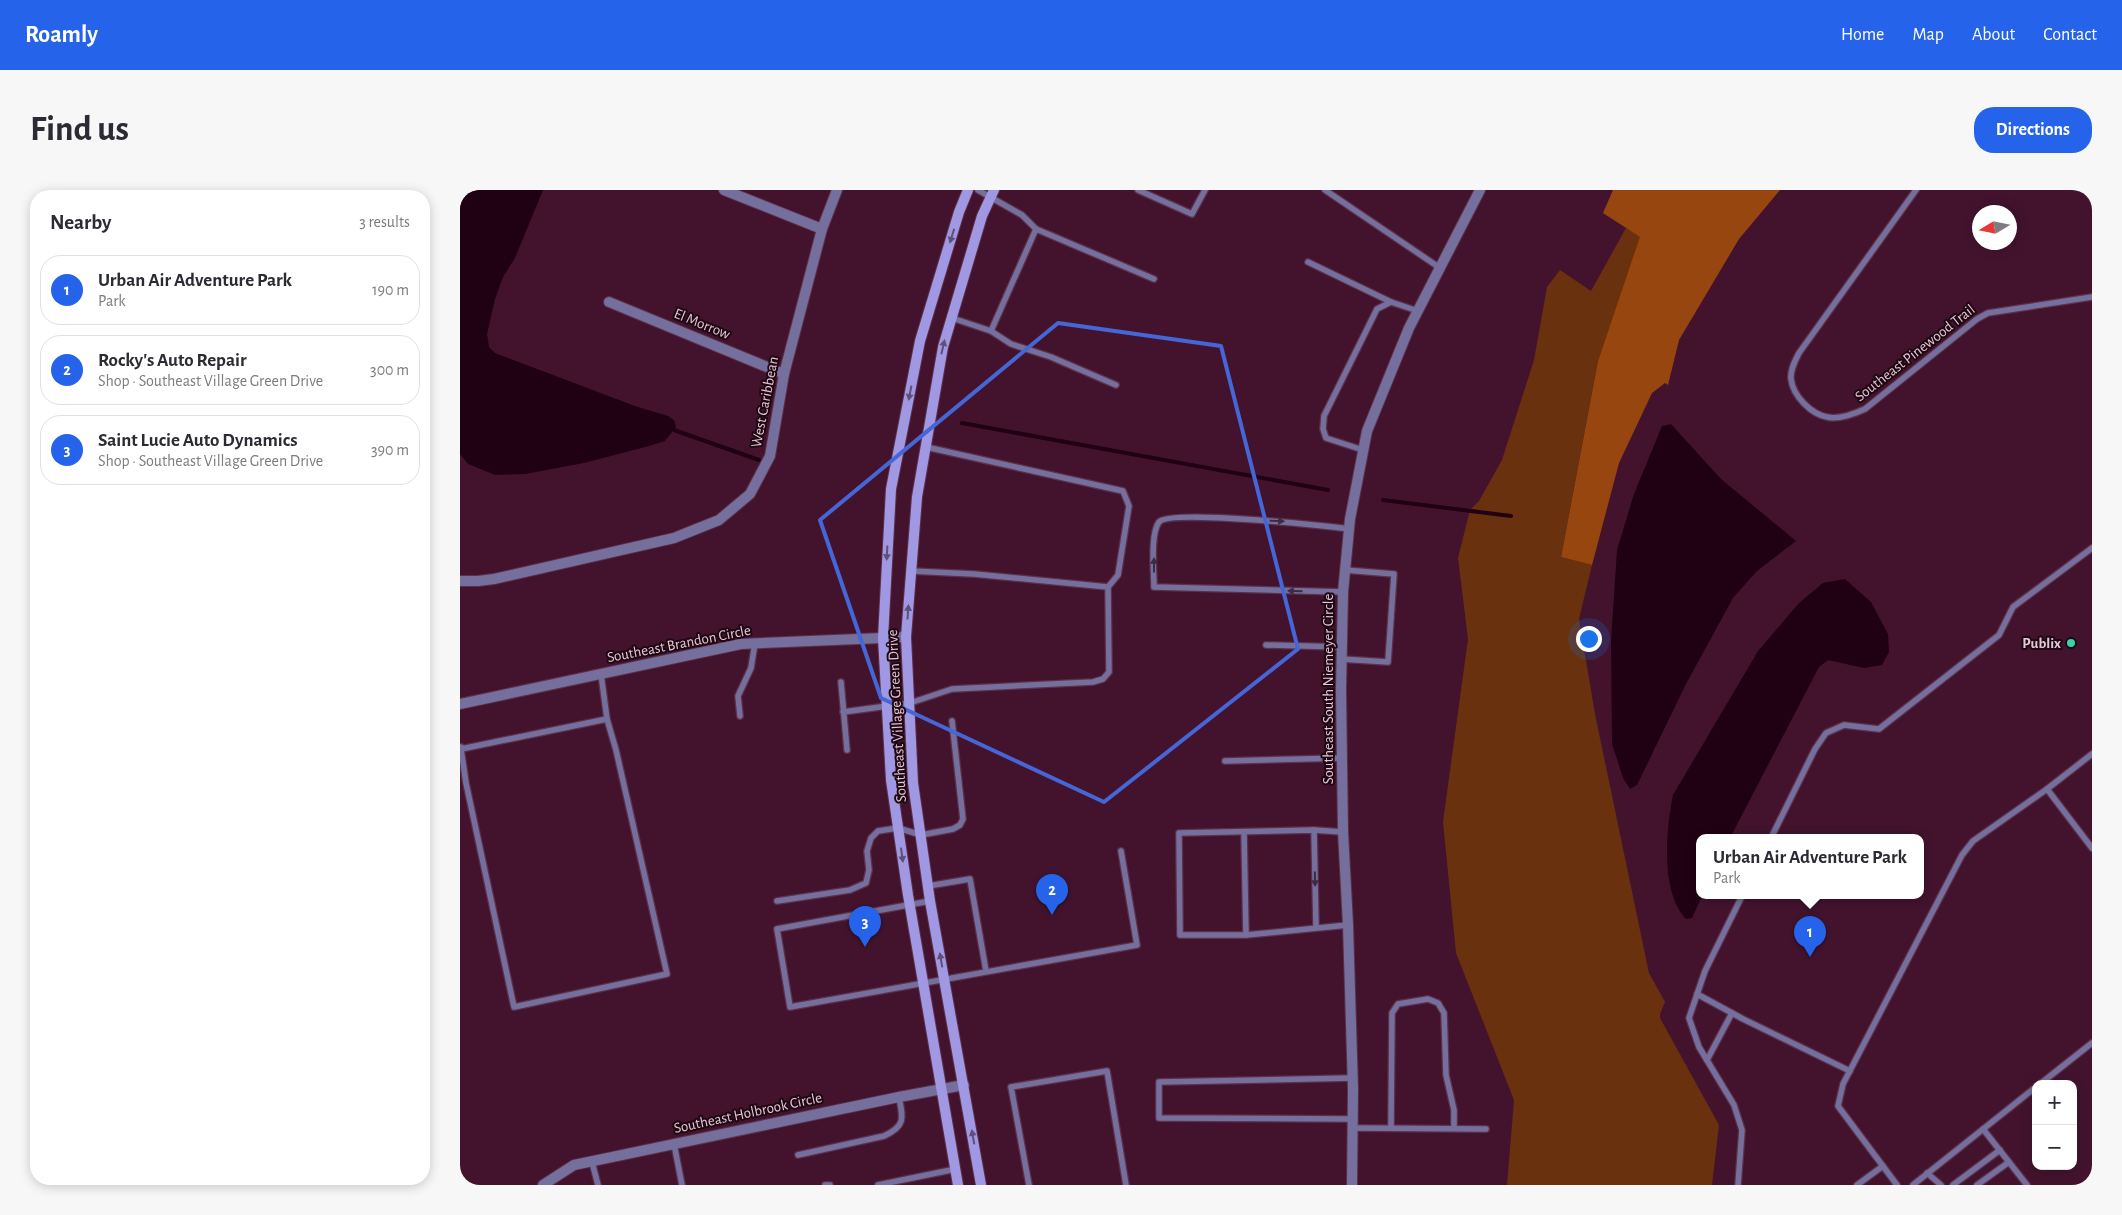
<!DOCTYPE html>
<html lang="en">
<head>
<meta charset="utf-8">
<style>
  :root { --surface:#fff; --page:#f7f7f7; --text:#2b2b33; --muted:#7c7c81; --line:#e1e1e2; --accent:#2563eb }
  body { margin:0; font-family:"Alegreya Sans",sans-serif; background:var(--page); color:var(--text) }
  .controls { position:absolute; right:15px; bottom:15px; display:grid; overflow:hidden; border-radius:10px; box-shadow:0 2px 12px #0003 }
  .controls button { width:45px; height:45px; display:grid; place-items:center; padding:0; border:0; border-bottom:1px solid var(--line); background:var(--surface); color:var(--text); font:25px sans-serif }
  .compass { position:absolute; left:1512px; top:15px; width:45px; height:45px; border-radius:50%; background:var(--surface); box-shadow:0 2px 12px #0003; rotate:260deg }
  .you { position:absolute; left:1128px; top:448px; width:18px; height:18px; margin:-12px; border:4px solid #fff; border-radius:50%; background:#1a73e8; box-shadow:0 0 0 8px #1a73e833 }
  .badge { display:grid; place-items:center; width:32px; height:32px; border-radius:50%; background:var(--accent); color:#fff; font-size:16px; font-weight:700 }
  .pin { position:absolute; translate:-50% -41px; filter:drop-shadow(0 1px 2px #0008) }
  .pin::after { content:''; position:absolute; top:26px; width:18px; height:15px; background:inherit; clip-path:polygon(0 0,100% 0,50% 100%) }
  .popup { position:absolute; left:1236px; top:644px; width:228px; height:65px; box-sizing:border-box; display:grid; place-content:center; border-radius:10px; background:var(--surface); filter:drop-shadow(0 1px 4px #0005); font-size:16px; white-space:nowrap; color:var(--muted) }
  .popup b { font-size:19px; color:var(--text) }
  .popup::after { content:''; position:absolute; left:50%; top:100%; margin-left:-10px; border:10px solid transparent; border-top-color:var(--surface) }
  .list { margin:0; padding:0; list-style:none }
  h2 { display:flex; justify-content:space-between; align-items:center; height:65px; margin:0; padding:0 20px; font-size:21px }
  h2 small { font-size:16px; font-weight:400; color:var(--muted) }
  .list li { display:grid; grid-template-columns:32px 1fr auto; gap:15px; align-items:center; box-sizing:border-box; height:70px; margin:0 10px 10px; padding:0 10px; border:1px solid var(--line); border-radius:20px }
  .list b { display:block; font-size:19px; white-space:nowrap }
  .list p { margin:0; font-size:16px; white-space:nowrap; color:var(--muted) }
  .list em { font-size:16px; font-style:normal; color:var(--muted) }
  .map { position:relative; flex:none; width:1632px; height:995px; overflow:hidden; border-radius:20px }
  header { display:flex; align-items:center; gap:30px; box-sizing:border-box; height:70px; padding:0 25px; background:var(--accent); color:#fff }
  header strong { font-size:24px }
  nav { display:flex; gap:28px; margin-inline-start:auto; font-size:18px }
  .intro { display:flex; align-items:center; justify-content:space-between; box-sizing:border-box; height:120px; padding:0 30px }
  h1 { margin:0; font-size:35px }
  .button { padding:12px 22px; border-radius:20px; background:var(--accent); color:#fff; font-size:18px; font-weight:700 }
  main { display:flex; gap:30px; padding:0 30px }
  aside { flex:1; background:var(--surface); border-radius:20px; box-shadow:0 2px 12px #0003 }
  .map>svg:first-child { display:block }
  .green { fill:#69310d }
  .forest { fill:#98460f }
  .water { fill:#200113 }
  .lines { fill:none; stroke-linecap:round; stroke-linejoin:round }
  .stream { stroke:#200113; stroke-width:4 }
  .lane-casing { stroke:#5d3049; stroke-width:8 }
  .street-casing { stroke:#5d3049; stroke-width:12 }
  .secondary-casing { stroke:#5d3049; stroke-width:12 }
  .lane { stroke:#746f9d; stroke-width:5.5 }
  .street { stroke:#746f9d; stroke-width:10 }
  .secondary { stroke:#a098e2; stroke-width:10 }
  .oneway { fill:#5e507a }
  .oneway2 { fill:#3b2c43 }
  .marked { fill:none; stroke:#4566d7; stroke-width:4; stroke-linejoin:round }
  .poi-dot { fill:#36d4a7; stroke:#1d0813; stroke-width:2 }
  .labels { text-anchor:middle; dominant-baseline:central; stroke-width:4; stroke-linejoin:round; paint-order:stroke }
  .street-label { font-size:15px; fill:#e7c7d5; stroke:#1d0813 }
  .poi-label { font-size:15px; font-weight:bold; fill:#e7c7d5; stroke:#1d0813; text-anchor:end }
</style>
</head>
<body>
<header>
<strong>Roamly</strong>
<nav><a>Home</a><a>Map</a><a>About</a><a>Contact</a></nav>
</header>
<div class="intro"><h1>Find us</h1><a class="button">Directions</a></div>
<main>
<aside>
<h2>Nearby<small>3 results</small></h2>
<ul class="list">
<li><span class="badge">1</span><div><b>Urban Air Adventure Park</b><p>Park</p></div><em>190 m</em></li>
<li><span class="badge">2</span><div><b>Rocky's Auto Repair</b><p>Shop · Southeast Village Green Drive</p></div><em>300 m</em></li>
<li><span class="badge">3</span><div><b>Saint Lucie Auto Dynamics</b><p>Shop · Southeast Village Green Drive</p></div><em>390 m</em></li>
</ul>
</aside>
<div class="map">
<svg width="1632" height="995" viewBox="0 0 1632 995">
  <rect width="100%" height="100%" fill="#43132e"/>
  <path class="green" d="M1166 38 1181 47 1138 171 1101 367 1132 375 1119 429 1135 524 1189 783 1205 812 1200 824V828L1259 935 1252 995H1047L1054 910 996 763 983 632 1008 449 998 368 1010 320 1019 311 1042 270 1074 170 1087 97 1100 80 1131 101Z"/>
  <path class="forest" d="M1153 0H1320L1279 49 1219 150 1208 195 1205 193 1192 203 1159 273 1132 375 1101 367 1138 171 1180 47 1143 23Z"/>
  <g class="water">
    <path d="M0 0H83L55 68 43 87 35 109 27 144 29 157 35 163 175 216 208 226 214 230 216 237 205 251 189 256 124 273 65 284 35 285 8 274 0 264Z"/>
    <path d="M1211 234 1261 289 1336 351 1297 381 1273 408 1226 494 1177 595 1170 599 1163 588 1152 554 1151 451 1157 360 1174 304 1202 236Z"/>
    <path d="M1385 389 1411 412 1428 444 1429 462 1422 475 1404 478 1368 470 1359 477 1270 648H1240V706H1242L1232 728 1226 729C1200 702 1206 639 1213 605L1298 461 1339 413 1363 393Z"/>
  </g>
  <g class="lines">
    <g class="stream">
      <path d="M502 233 868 300"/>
      <path d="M214 240 299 270"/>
      <path d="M923 310 1051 326"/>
    </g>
    <defs>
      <g id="lane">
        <path d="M518 0 562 25 576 39"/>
        <path d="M678 0 732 24 745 0"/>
        <path d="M865 0 980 78"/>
        <path d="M1456 0 1339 163C1335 171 1330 180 1331 189 1333 206 1351 224 1367 227 1379 230 1394 224 1405 219L1517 129 1528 123 1632 107"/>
        <path d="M848 72 931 112"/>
        <path d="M492 128 531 141 576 39 694 89"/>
        <path d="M531 141 551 154 591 167 656 195"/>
        <path d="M466 257 663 301 669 316 658 385 648 397"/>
        <path d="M903 260 866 248 863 239 864 226 917 119 931 112 958 121"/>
        <path d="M883 402 694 397C694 382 690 344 699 332 709 319 866 336 890 339"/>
        <path d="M806 455 881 457"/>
        <path d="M881 469 928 472 934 384 885 380"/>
        <path d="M381 492 387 560"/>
        <path d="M383 522 450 513 492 499 633 492 643 489 649 482 648 397 514 384 451 381"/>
        <path d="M280 526 278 506 291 478 295 453"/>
        <path d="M1 557V559L147 529 141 484"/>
        <path d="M1 559 6 593 54 817 207 784 156 560 147 529"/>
        <path d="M765 571 883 568"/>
        <path d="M1587 599 1632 658"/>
        <path d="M854 640 856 737"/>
        <path d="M784 642 786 745"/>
        <path d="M883 642 854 640 719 643 720 745H786L888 735"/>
        <path d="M1311 648 1355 559 1366 543 1384 535 1419 539 1539 445 1553 417 1632 358"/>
        <path d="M468 696 510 689 526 781"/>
        <path d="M317 711 390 700 406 693 409 680 407 661 411 648 418 641 438 638 461 645 493 639 500 635 503 629 492 531"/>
        <path d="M470 711 317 739 330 817 677 755 661 661"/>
        <path d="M1237 804 1283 829 1390 881"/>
        <path d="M1247 870 1272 823"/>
        <path d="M892 888 699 892V928L892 929"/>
        <path d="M1580 894 1632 853"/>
        <path d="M892 938 1026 939"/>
        <path d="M931 938 932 823 938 814 968 809 978 813 984 823 986 885 994 920V938"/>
        <path d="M1523 939 1567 995"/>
        <path d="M214 954 222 995"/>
        <path d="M338 965 424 946C446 936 443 928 439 907"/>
        <path d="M132 972 138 995"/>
        <path d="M1467 983 1481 995"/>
        <path d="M365 995H370"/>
        <path d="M418 995 496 979"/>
        <path d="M569 995 551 897 647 881 666 995"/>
        <path d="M1278 995 1282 940 1274 915 1239 857 1229 828 1245 781 1282 706"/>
        <path d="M1397 995 1423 976"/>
        <path d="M1437 995 1378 916 1383 894 1502 665 1513 651 1587 599 1632 564"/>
        <path d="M1453 995 1576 897"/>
        <path d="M1493 995 1540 960"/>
        <path d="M1517 995 1549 972"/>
      </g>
      <g id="street">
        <path d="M264 0 362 39"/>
        <path d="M149 112 324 184"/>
        <path d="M0 391H18L34 389 214 348 259 330 290 304 310 266 324 184 362 39 377 0"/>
        <path d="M0 514 281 454 446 447"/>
        <path d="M83 995 114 975 439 907 504 895"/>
        <path d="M892 995 893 899 888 735 883 642 881 500 883 402 890 329 907 241 949 138 1020 0"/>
      </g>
      <g id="secondary">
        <path d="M498 995 448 705 431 590 423 448 431 299 460 151 499 22 508 0"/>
        <path d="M521 995 470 711 453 593 446 447 457 307 483 157 522 26 534 0"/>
      </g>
    </defs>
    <use href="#lane" class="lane-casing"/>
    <use href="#street" class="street-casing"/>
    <use href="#secondary" class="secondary-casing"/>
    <use href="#lane" class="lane"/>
    <use href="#street" class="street"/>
    <use href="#secondary" class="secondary"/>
  </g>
  <defs><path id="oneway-solid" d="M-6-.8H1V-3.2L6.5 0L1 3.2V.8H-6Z" transform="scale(1.25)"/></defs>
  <g class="oneway">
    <use href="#oneway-solid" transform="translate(492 46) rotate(107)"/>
    <use href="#oneway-solid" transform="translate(483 157) rotate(-77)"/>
    <use href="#oneway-solid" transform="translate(450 203) rotate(101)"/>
    <use href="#oneway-solid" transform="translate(427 363) rotate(93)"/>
    <use href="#oneway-solid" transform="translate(448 422) rotate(-86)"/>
    <use href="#oneway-solid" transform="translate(442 665) rotate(82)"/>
    <use href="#oneway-solid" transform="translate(481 770) rotate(-100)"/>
    <use href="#oneway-solid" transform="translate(513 947) rotate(-100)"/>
  </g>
  <g class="oneway2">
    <use href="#oneway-solid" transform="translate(817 331) rotate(2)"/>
    <use href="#oneway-solid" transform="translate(694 375) rotate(-90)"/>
    <use href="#oneway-solid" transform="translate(835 401) rotate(-178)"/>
    <use href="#oneway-solid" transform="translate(855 689) rotate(89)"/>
  </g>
  <path class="marked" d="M598 133 761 156 838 459 644 612 421 508 360 330Z"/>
  <circle class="poi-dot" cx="1611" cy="453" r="5"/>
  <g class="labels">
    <g class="street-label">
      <text transform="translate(242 134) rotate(22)">El Morrow</text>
      <text transform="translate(1455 163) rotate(-38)">Southeast Pinewood Trail</text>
      <text transform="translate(305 212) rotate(-79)">West Caribbean</text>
      <text transform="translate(219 454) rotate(-11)">Southeast Brandon Circle</text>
      <text transform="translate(868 499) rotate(-90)">Southeast South Niemeyer Circle</text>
      <text transform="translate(437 526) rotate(-93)">Southeast Village Green Drive</text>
      <text transform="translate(288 923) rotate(-12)">Southeast Holbrook Circle</text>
    </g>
    <g class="poi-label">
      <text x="1601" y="453">Publix</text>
    </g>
  </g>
</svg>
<div class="controls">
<button>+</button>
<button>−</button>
</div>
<svg class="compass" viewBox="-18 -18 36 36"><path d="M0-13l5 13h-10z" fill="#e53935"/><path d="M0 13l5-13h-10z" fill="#7c7c81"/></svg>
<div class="you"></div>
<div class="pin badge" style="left:1350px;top:767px">1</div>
<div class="popup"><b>Urban Air Adventure Park</b>Park</div>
<div class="pin badge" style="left:592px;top:725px">2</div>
<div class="pin badge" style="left:405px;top:757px">3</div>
</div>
</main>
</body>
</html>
